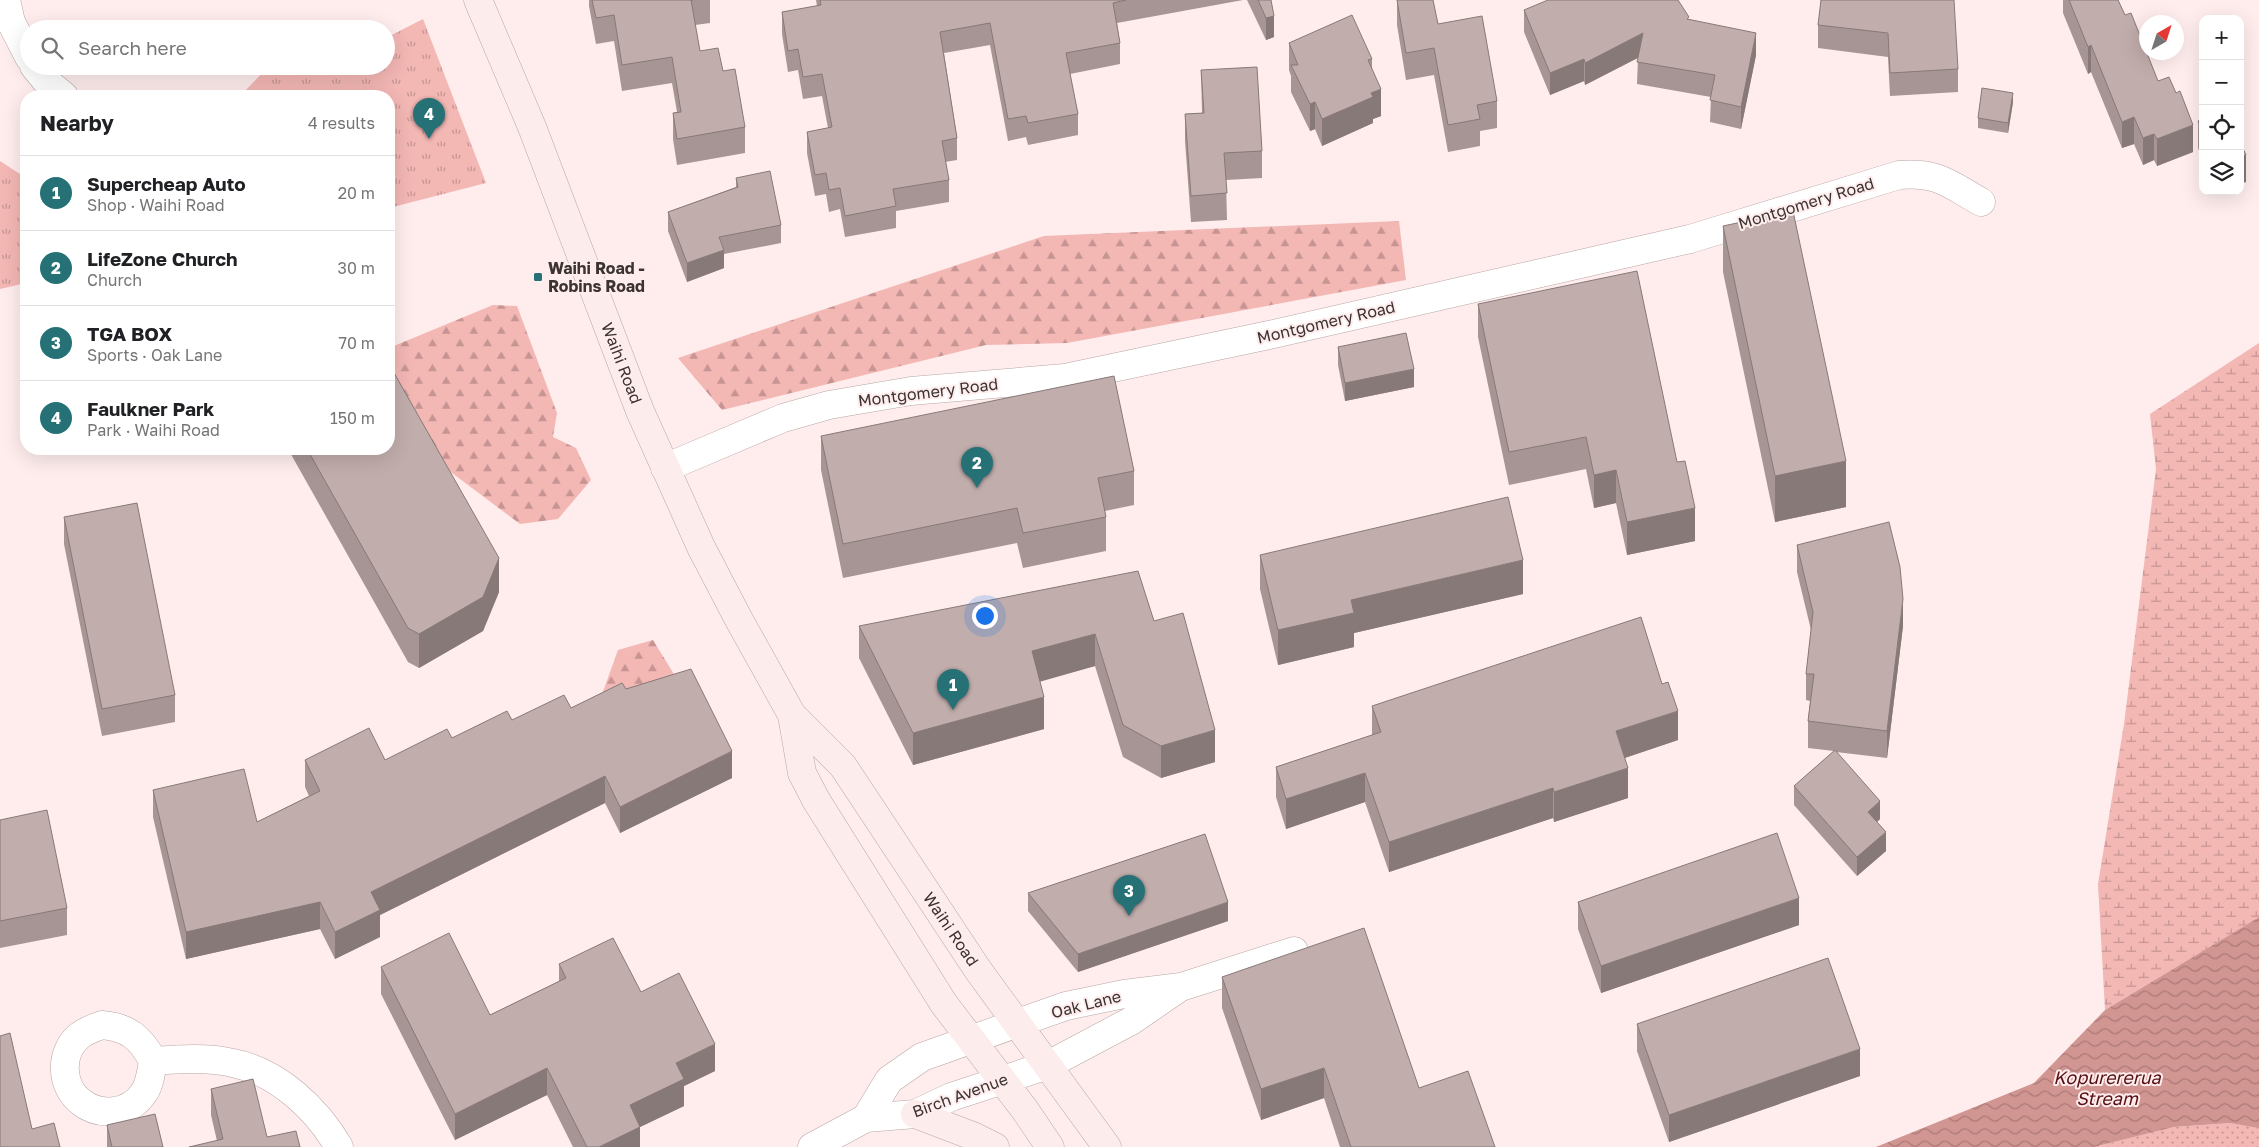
<!DOCTYPE html>
<html lang="en">
<head>
<meta charset="utf-8">
<style>
  :root { --surface:#fff; --page:#f6f6f6; --text:#202124; --muted:#757577; --line:#e0e0e0; --accent:#267176 }
  body { margin:0; font-family:"Golos Text",sans-serif; background:var(--page); color:var(--text) }
  .controls { position:absolute; right:15px; top:15px; display:grid; overflow:hidden; border-radius:10px; box-shadow:0 5px 20px #0002 }
  .controls button { width:45px; height:45px; display:grid; place-items:center; padding:0; border:0; border-bottom:1px solid var(--line); background:var(--surface); color:var(--text); font:25px sans-serif }
  .compass { position:absolute; left:2139px; top:15px; width:45px; height:45px; border-radius:50%; background:var(--surface); box-shadow:0 5px 20px #0002; rotate:39deg }
  .you { position:absolute; left:984px; top:615px; width:18px; height:18px; margin:-12px; border:4px solid #fff; border-radius:50%; background:#1a73e8; box-shadow:0 0 0 8px #1a73e833 }
  .badge { display:grid; place-items:center; width:32px; height:32px; border-radius:50%; background:var(--accent); color:#fff; font-size:16px; font-weight:700 }
  .pin { position:absolute; translate:-50% -41px; filter:drop-shadow(0 1px 2px #0008) }
  .pin::after { content:''; position:absolute; top:26px; width:18px; height:15px; background:inherit; clip-path:polygon(0 0,100% 0,50% 100%) }
  .list { margin:0; padding:0; list-style:none }
  h2 { display:flex; justify-content:space-between; align-items:center; height:65px; margin:0; padding:0 20px; font-size:21px }
  h2 small { font-size:16px; font-weight:400; color:var(--muted) }
  .list li { display:grid; grid-template-columns:32px 1fr auto; gap:15px; align-items:center; box-sizing:border-box; height:75px; padding:0 20px; border-top:1px solid var(--line) }
  .list b { display:block; font-size:19px; white-space:nowrap }
  .list p { margin:0; font-size:16px; white-space:nowrap; color:var(--muted) }
  .list em { font-size:16px; font-style:normal; color:var(--muted) }
  .icon { flex:none; width:28px; height:28px; fill:none; stroke:currentColor; stroke-width:2; stroke-linecap:round; stroke-linejoin:round }
  .map { position:relative; flex:none; width:2259px; height:1147px; overflow:hidden }
  .search { position:absolute; background:var(--surface); box-shadow:0 5px 20px #0002; left:20px; top:20px; width:375px; height:55px; display:flex; align-items:center; gap:12px; box-sizing:border-box; padding:0 18px; border-radius:28px; color:var(--muted); font-size:19px }
  .panel { position:absolute; background:var(--surface); box-shadow:0 5px 20px #0002; left:20px; top:90px; width:375px; height:365px; border-radius:20px }
  .map>svg:first-child { display:block }
  .grass { fill:url(#grass-dots) }
  .forest { fill:url(#forest-firs) }
  .wetland { fill:url(#wetland-marsh) }
  .park { fill:url(#park-tufts) }
  .water { fill:url(#water-waves) }
  .lines { fill:none; stroke-linecap:round; stroke-linejoin:round }
  .street-casing { stroke:#b9a6a5; stroke-width:29 }
  .secondary-casing { stroke:#b9a6a5; stroke-width:29 }
  .street { stroke:#fff; stroke-width:28 }
  .secondary { stroke:#fceceb; stroke-width:28 }
  .wall { fill:#a69594 }
  .shaded-wall { fill:#877978 }
  .building { fill:#c1adac; stroke:#877978 }
  .poi-dot { fill:#267176; stroke:#feedec; stroke-width:2 }
  .labels { text-anchor:middle; dominant-baseline:central; stroke-width:4; stroke-linejoin:round; paint-order:stroke }
  .street-label { font-size:16px; fill:#3b3332; stroke:#feedec }
  .poi-label { font-size:16px; font-weight:bold; fill:#3b3332; stroke:#feedec; text-anchor:start }
  .water-label { font-size:18px; font-style:italic; fill:#560f15; stroke:#feedec }
</style>
</head>
<body>
<div class="map">
<svg width="2259" height="1147" viewBox="0 0 2259 1147">
  <defs>
    <pattern id="grass-dots" width="8" height="8" patternUnits="userSpaceOnUse" patternTransform="scale(1.25)"><rect width="8" height="8" fill="#f3b7b4"/><path d="M2 2h.1M6 6h.1" fill="none" stroke="#c69593" stroke-width="1.8" stroke-linecap="round"/></pattern>
    <pattern id="forest-firs" width="22" height="20" patternUnits="userSpaceOnUse" patternTransform="scale(1.25)"><rect width="22" height="20" fill="#f3b7b4"/><path d="M5 1l3.5 6h-7zM16 11l3.5 6h-7z" fill="#c69593"/></pattern>
    <pattern id="wetland-marsh" width="20" height="14" patternUnits="userSpaceOnUse" patternTransform="scale(1.25)"><rect width="20" height="14" fill="#f3b7b4"/><path d="M1 5h8M5 5V1M11 12h8M15 12V8" fill="none" stroke="#c69593"/></pattern>
    <pattern id="park-tufts" width="24" height="20" patternUnits="userSpaceOnUse" patternTransform="scale(1.25)"><rect width="24" height="20" fill="#f3b7b4"/><path d="M3 7l-1-3M5 7V3M7 7l1-3M15 17l-1-3M17 17v-4M19 17l1-3" fill="none" stroke="#c69593"/></pattern>
    <pattern id="water-waves" width="16" height="10" patternUnits="userSpaceOnUse" patternTransform="scale(1.25)"><rect width="16" height="10" fill="#d19592"/><path d="M0 5q4-4 8 0t8 0" fill="none" stroke="#ab7a78"/></pattern>
  </defs>
  <rect width="100%" height="100%" fill="#feedec"/>
  <path class="grass" d="M2230 1123 2259 1127V1147H2094L2174 1127Z"/>
  <g class="forest">
    <path d="M1399 221 1406 280 1067 343 986 345 722 410 678 358 1044 236Z"/>
    <path d="M493 305 517 306 557 413 553 437 576 448 591 480 558 519 520 524 440 464 389 371V348Z"/>
    <path d="M653 640 680 684 596 711 618 650Z"/>
  </g>
  <path class="wetland" d="M2259 343V917L2105 1010 2098 884 2124 724 2156 469 2150 414Z"/>
  <g class="park">
    <path d="M423 19 486 183 389 208V96H240L269 66H386V38Z"/>
    <path d="M0 161 26 178V283L0 289Z"/>
  </g>
  <path class="water" d="M2259 917V1128L2230 1123 2174 1127 2094 1147H1876L2034 1083 2105 1010Z"/>
  <g class="lines">
    <defs>
      <g id="street">
        <path d="M6 0 11 22 29 57"/>
        <path d="M34 66 47 82 64 96"/>
        <path d="M665 468 783 418 829 405 911 391 1065 378 1269 335 1690 239 1899 175C1938 172 1948 183 1981 202"/>
        <path d="M102 1025C128 1027 141 1038 153 1061 151 1072 150 1085 143 1094 129 1114 100 1117 81 1102 61 1087 59 1054 78 1037 85 1031 93 1028 102 1025Z"/>
        <path d="M153 1061C179 1059 208 1057 233 1063 278 1072 317 1109 339 1147"/>
        <path d="M866 1118 889 1080 922 1057 1066 1006 1124 994 1181 987 1294 951"/>
        <path d="M812 1147 866 1118 915 1114 951 1097 1048 1065 1131 1021 1176 990"/>
      </g>
      <g id="secondary">
        <path d="M478 0 532 127 640 411 701 547 738 618 792 715 843 766 978 970 1107 1147"/>
        <path d="M792 715 802 773 816 800 944 1004 1025 1110 1050 1147"/>
        <path d="M915 1114 973 1136 995 1147"/>
      </g>
    </defs>
    <use href="#street" class="street-casing"/>
    <use href="#secondary" class="secondary-casing"/>
    <use href="#street" class="street"/>
    <use href="#secondary" class="secondary"/>
  </g>
  <g class="wall">
    <path d="M589 0H710V23L695 25 700 51 723 71 745 127V153L677 165 673 139V113L677 112 672 83 622 91 614 41 596 44 589 6Z"/>
    <path d="M816 0H1243L1117 23 1120 43V64L1070 74 1078 114V135L1028 145 1026 137 1008 141 990 45 944 53 957 138V160L945 162 949 180V202L896 211V228L845 237 840 209 829 212 826 194 815 196 807 153V132L828 128 822 96 803 99 798 70 788 72 782 34V12L817 6Z"/>
    <path d="M1247 0H1271L1274 37 1266 40Z"/>
    <path d="M1397 0H1433L1438 24 1497 101V128L1480 131V146L1448 152 1434 75 1406 80 1397 25Z"/>
    <path d="M1821 0 1958 69V92L1890 96 1888 57 1818 48V25Z"/>
    <path d="M2063 0H2118L2125 15 2193 152 2157 166 2154 160 2143 165 2134 144 2122 148 2091 72 2088 74 2063 13Z"/>
    <path d="M1524 10 1689 19 1756 55 1741 129 1710 122 1711 97 1637 84 1638 58 1585 85 1584 81 1550 95 1524 32Z"/>
    <path d="M1289 43 1372 59V68L1381 116 1373 119V123L1322 146 1315 129 1310 131 1291 92V76L1289 70Z"/>
    <path d="M1201 70 1262 151V178L1226 180 1227 220 1191 222 1185 141V114L1202 113Z"/>
    <path d="M2013 102 2008 133 1978 128V118Z"/>
    <path d="M2203 119V159L2198 148V121Z"/>
    <path d="M736 178 781 225V243L724 254V268L687 282 668 231V212L736 187Z"/>
    <path d="M1723 226 1846 507 1775 522 1723 272Z"/>
    <path d="M1478 304 1677 462 1695 541 1627 555 1616 503 1594 508 1586 469 1509 485 1478 337Z"/>
    <path d="M1338 347 1414 387 1345 401 1338 365Z"/>
    <path d="M821 436 1134 471V505L1105 511 1106 517V551L1023 568 1017 543 843 578 821 470Z"/>
    <path d="M288 449H389L499 592 483 631 419 668 408 662Z"/>
    <path d="M64 517 175 695V722L102 736 64 544Z"/>
    <path d="M1797 545 1903 626 1887 758 1836 752 1880 819 1877 822 1886 851 1857 876 1794 805V786L1834 751 1808 748V721L1810 701 1806 700V674L1811 630 1797 572Z"/>
    <path d="M1260 555 1523 594 1354 633V647L1278 665 1260 589Z"/>
    <path d="M1154 621 1215 762 1161 778 1123 757 1095 666 1040 681 1044 729 913 765 859 658V626Z"/>
    <path d="M626 689 732 778 620 833 605 803 380 915V937L335 959 320 929 186 959 153 817V790L257 822 309 796 305 787V760H385L452 738 512 720 571 708Z"/>
    <path d="M1372 706 1678 740 1624 758 1628 798 1554 822 1553 818 1389 872 1365 802 1286 829 1276 797V767L1372 735Z"/>
    <path d="M0 820 67 908V935L0 948Z"/>
    <path d="M1028 893 1228 921 1078 972 1028 911Z"/>
    <path d="M1578 902 1799 925 1601 993 1578 929Z"/>
    <path d="M559 964 641 992 715 1071 684 1086V1106L640 1127V1147H573L547 1095 455 1140 381 994V967L490 1015 559 981Z"/>
    <path d="M1222 977 1419 1088 1495 1147H1340L1324 1098 1261 1120 1222 1008Z"/>
    <path d="M1637 1024 1860 1076 1669 1142 1637 1051Z"/>
    <path d="M211 1089 267 1137 217 1141 211 1115Z"/>
    <path d="M107 1125 163 1147H107Z"/>
  </g>
  <g class="shaded-wall">
    <path d="M1274 16V37L1266 40V18Z"/>
    <path d="M1643 33V55L1585 85V63Z"/>
    <path d="M1756 33V55L1741 129V107Z"/>
    <path d="M2091 45V72L2088 74V47Z"/>
    <path d="M1584 59V81L1550 95V73Z"/>
    <path d="M1381 89V116L1373 119V123L1322 146V119L1371 93Z"/>
    <path d="M2013 93V102L2008 133V123Z"/>
    <path d="M1315 102V129L1310 131V104Z"/>
    <path d="M2134 117V144L2122 148V122Z"/>
    <path d="M2193 125V152L2157 166V139Z"/>
    <path d="M2154 134V160L2143 165V138Z"/>
    <path d="M2246 155V182L2240 184V157Z"/>
    <path d="M724 250V268L687 282V263Z"/>
    <path d="M1414 369V387L1345 401V383Z"/>
    <path d="M1846 461V507L1775 522V476Z"/>
    <path d="M1616 470V503L1594 508V475Z"/>
    <path d="M1695 508V541L1627 555V522Z"/>
    <path d="M499 558V592L483 631 419 668V634Z"/>
    <path d="M1523 560V594L1354 633V647L1278 665V630L1351 600Z"/>
    <path d="M1903 599V626L1887 758V731Z"/>
    <path d="M1095 634V666L1032 684V651Z"/>
    <path d="M1044 697V729L913 765V733Z"/>
    <path d="M1678 711V740L1616 761V731Z"/>
    <path d="M1215 730V762L1161 778V746Z"/>
    <path d="M732 751V778L620 833V807Z"/>
    <path d="M1628 768V798L1554 822V792Z"/>
    <path d="M1365 773V802L1286 829V799Z"/>
    <path d="M605 776V803L380 915V937L335 959V932L371 892Z"/>
    <path d="M1553 788V818L1389 872V842Z"/>
    <path d="M1880 801V819L1868 830V812Z"/>
    <path d="M1886 832V851L1857 876V857Z"/>
    <path d="M1799 898V925L1601 993V966Z"/>
    <path d="M320 902V929L186 959V932Z"/>
    <path d="M1228 902V921L1078 972V954Z"/>
    <path d="M715 1044V1071L684 1086V1106L640 1127V1147H599L630 1105 676 1063Z"/>
    <path d="M1860 1049V1076L1669 1142V1115Z"/>
    <path d="M547 1068V1095L455 1140V1114Z"/>
    <path d="M1324 1068V1098L1261 1120V1089Z"/>
  </g>
  <g class="building">
    <path d="M592 0H693H691L700 51 718 48 723 71 735 69 745 127 677 139 673 113 681 112 672 57 622 65 614 15 596 18Z"/>
    <path d="M820 0H1126L1113 3 1120 43 1066 53 1078 114 1028 123 1026 116 1008 119 990 23 940 32 957 138 942 141 949 180 893 189 896 206 845 216 840 188 829 190 826 173 815 175 807 132 832 127 822 74 803 77 798 49 788 51 782 12 821 5Z"/>
    <path d="M1258 0H1271L1274 16 1266 18Z"/>
    <path d="M1397 0H1433L1438 24 1482 16 1497 101 1477 105 1480 119 1448 125 1434 48 1406 53Z"/>
    <path d="M1548 0H1678L1689 17 1687 19 1756 33 1741 107 1710 100 1715 75 1637 62 1643 33 1585 63 1584 59 1550 73 1524 10Z"/>
    <path d="M1821 0H1954L1958 69 1890 73 1888 33 1818 25Z"/>
    <path d="M2069 0H2118L2125 15 2131 13 2158 81 2169 77 2176 93 2180 91 2193 125 2157 139 2154 134 2143 138 2134 117 2122 122 2091 45 2088 47Z"/>
    <path d="M1352 15 1372 59 1368 60 1381 89 1371 93 1373 97 1322 119 1315 102 1310 104 1291 65H1298L1289 43Z"/>
    <path d="M1257 67 1262 151 1224 153 1227 193 1191 196 1185 114 1204 113 1201 70Z"/>
    <path d="M1982 88 2013 93 2008 123 1978 118Z"/>
    <path d="M2203 119V132L2198 121Z"/>
    <path d="M2240 142 2246 155 2240 157Z"/>
    <path d="M770 171 781 225 719 237 724 250 687 263 668 212 738 187 736 178Z"/>
    <path d="M1793 211 1846 461 1775 476 1723 226Z"/>
    <path d="M1637 271 1677 462 1685 461 1695 508 1627 522 1616 470 1594 475 1586 437 1509 452 1478 304Z"/>
    <path d="M1406 333 1414 369 1345 383 1338 347Z"/>
    <path d="M389 364 499 558 483 597 419 634 408 628 307 449H389Z"/>
    <path d="M1114 376 1134 471 1098 478 1106 517 1023 533 1017 508 843 544 821 436Z"/>
    <path d="M1508 497 1523 560 1351 600 1354 613 1278 630 1260 555Z"/>
    <path d="M137 503 175 695 102 709 64 517Z"/>
    <path d="M1889 522 1900 567 1903 599 1887 731 1808 721 1814 674H1806L1813 612 1797 545Z"/>
    <path d="M1138 571 1154 621 1183 613 1215 730 1161 746 1123 725 1095 634 1032 651 1044 697 913 733 859 626Z"/>
    <path d="M1641 617 1662 684 1668 682 1678 711 1616 731 1628 768 1554 792 1553 788 1389 842 1365 773 1286 799 1276 767 1381 732 1372 706Z"/>
    <path d="M691 669 732 751 620 807 605 776 371 892 380 910 335 932 320 902 186 932 153 790 244 769 257 822 320 791 305 760 369 728 385 760 447 729 452 738 507 711 512 720 564 695 571 708 622 683 626 689Z"/>
    <path d="M1835 750 1880 801 1868 812 1886 832 1857 857 1794 786Z"/>
    <path d="M47 810 67 908 0 921V820Z"/>
    <path d="M1777 833 1799 898 1601 966 1578 902Z"/>
    <path d="M1205 834 1228 902 1078 954 1028 893Z"/>
    <path d="M1364 928 1419 1088 1468 1071 1495 1147H1351L1324 1068 1261 1089 1222 977Z"/>
    <path d="M449 933 490 1015 566 978 559 964 613 938 641 992 679 973 715 1044 676 1063 684 1079 630 1105 640 1127 599 1147H587L547 1068 455 1114 381 967Z"/>
    <path d="M1828 958 1860 1049 1669 1115 1637 1024Z"/>
    <path d="M10 1033 32 1129 54 1123 60 1147H0V1036Z"/>
    <path d="M253 1079 267 1137 296 1131 300 1147H189L223 1139 211 1089Z"/>
    <path d="M155 1114 163 1147H112L107 1125Z"/>
  </g>
  <rect class="poi-dot" x="533" y="272" width="10" height="10" rx="2.5"/>
  <g class="labels">
    <g class="street-label">
      <text transform="translate(1806 203) rotate(-17)">Montgomery Road</text>
      <text transform="translate(1326 322) rotate(-13)">Montgomery Road</text>
      <text transform="translate(622 363) rotate(69)">Waihi Road</text>
      <text transform="translate(928 392) rotate(-7)">Montgomery Road</text>
      <text transform="translate(951 929) rotate(56)">Waihi Road</text>
      <text transform="translate(1086 1004) rotate(-14)">Oak Lane</text>
      <text transform="translate(960 1095) rotate(-20)">Birch Avenue</text>
    </g>
    <g class="poi-label">
      <text x="548" y="268">Waihi Road -<tspan x="548" dy="18">Robins Road</tspan></text>
    </g>
    <g class="water-label">
      <text x="2107" y="1077">Kopurererua<tspan x="2107" dy="21">Stream</tspan></text>
    </g>
  </g>
</svg>
<div class="controls">
<button>+</button>
<button>−</button>
<button><svg class="icon" aria-label="locate" viewBox="0 0 24 24"><circle cx="12" cy="12" r="6"/><path d="M12 2v4M12 18v4M2 12h4M18 12h4"/></svg></button>
<button><svg class="icon" aria-label="layers" viewBox="0 0 24 24"><path d="M12 4l9 5-9 5-9-5zM3 14l9 5 9-5"/></svg></button>
</div>
<svg class="compass" viewBox="-18 -18 36 36"><path d="M0-13l5 13h-10z" fill="#e53935"/><path d="M0 13l5-13h-10z" fill="#757577"/></svg>
<div class="you"></div>
<div class="pin badge" style="left:953px;top:710px">1</div>
<div class="pin badge" style="left:977px;top:488px">2</div>
<div class="pin badge" style="left:1129px;top:916px">3</div>
<div class="pin badge" style="left:429px;top:139px">4</div>
<div class="search"><svg class="icon" aria-label="search" viewBox="0 0 24 24"><circle cx="10" cy="10" r="6"/><path d="M15 15l6 6"/></svg>Search here</div>
<section class="panel">
<h2>Nearby<small>4 results</small></h2>
<ul class="list">
<li><span class="badge">1</span><div><b>Supercheap Auto</b><p>Shop · Waihi Road</p></div><em>20 m</em></li>
<li><span class="badge">2</span><div><b>LifeZone Church</b><p>Church</p></div><em>30 m</em></li>
<li><span class="badge">3</span><div><b>TGA BOX</b><p>Sports · Oak Lane</p></div><em>70 m</em></li>
<li><span class="badge">4</span><div><b>Faulkner Park</b><p>Park · Waihi Road</p></div><em>150 m</em></li>
</ul>
</section>
</div>
</body>
</html>
